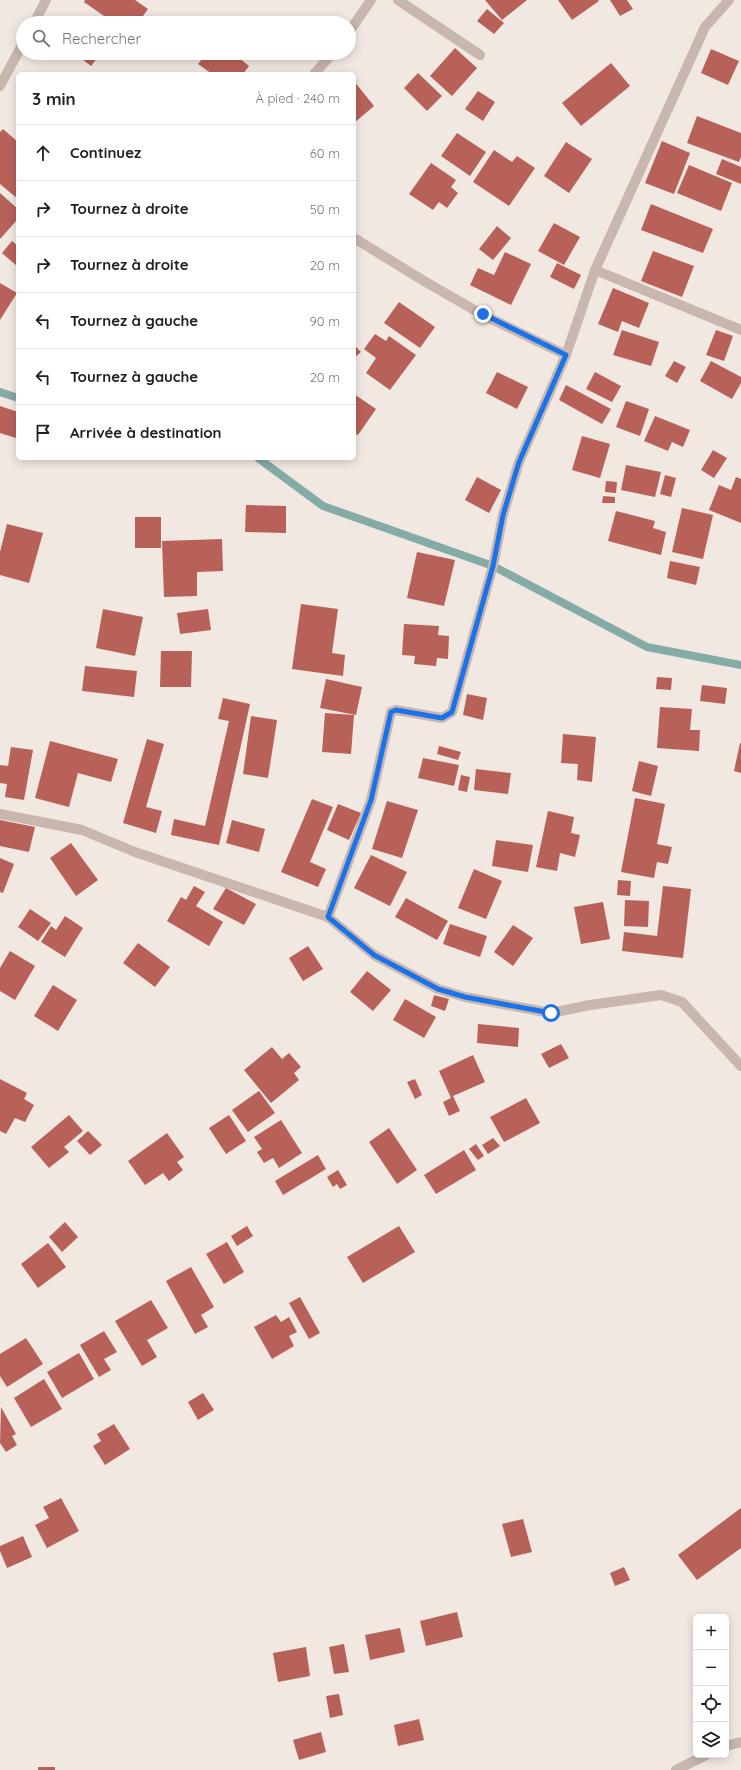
<!DOCTYPE html>
<html lang="fr">
<head>
<meta charset="utf-8">
<style>
  :root { --surface:#fff; --page:#f2f2f2; --text:#202124; --muted:#757577; --line:#e0e0e0 }
  body { margin:0; font-family:Quicksand,sans-serif; background:var(--page); color:var(--text) }
  .controls { position:absolute; right:12px; bottom:12px; display:grid; overflow:hidden; border-radius:6px; box-shadow:0 2px 10px #0003 }
  .controls button { width:36px; height:36px; display:grid; place-items:center; padding:0; border:0; border-bottom:1px solid var(--line); background:var(--surface); color:var(--text); font:20px sans-serif }
  .stop { position:absolute; width:12px; height:12px; margin:-9px; border:3px solid #1a73e8; border-radius:50%; background:#fff }
  .stop.end { background:#1a73e8; border-color:#fff; box-shadow:0 1px 4px #0008 }
  .list { margin:0; padding:0; list-style:none }
  h2 { display:flex; justify-content:space-between; align-items:center; height:52px; margin:0; padding:0 16px; font-size:17px }
  h2 small { font-size:13px; font-weight:400; color:var(--muted) }
  .list li { display:grid; grid-template-columns:26px 1fr auto; gap:12px; align-items:center; box-sizing:border-box; height:56px; padding:0 16px; border-top:1px solid var(--line) }
  .list b { display:block; font-size:15px; white-space:nowrap }
  .list em { font-size:13px; font-style:normal; color:var(--muted) }
  .icon { flex:none; width:22px; height:22px; fill:none; stroke:currentColor; stroke-width:2; stroke-linecap:round; stroke-linejoin:round }
  .map { position:relative; flex:none; width:741px; height:1770px; overflow:hidden }
  .search { position:absolute; background:var(--surface); box-shadow:0 2px 10px #0003; left:16px; top:16px; width:340px; height:44px; display:flex; align-items:center; gap:10px; box-sizing:border-box; padding:0 14px; border-radius:22px; color:var(--muted); font-size:15px }
  .panel { position:absolute; background:var(--surface); box-shadow:0 2px 10px #0003; left:16px; top:72px; width:340px; height:388px; border-radius:6px }
  .map>svg:first-child { display:block }
  .lines { fill:none; stroke-linecap:round; stroke-linejoin:round }
  .stream { stroke:#84aba6; stroke-width:8 }
  .building { fill:#b86159 }
  .minor { stroke:#c8b6af; stroke-width:10 }
  .route { stroke:#1a73e8; stroke-width:5 }
</style>
</head>
<body>
<div class="map">
<svg width="741" height="1770" viewBox="0 0 741 1770">
  <rect width="100%" height="100%" fill="#f1e8e2"/>
  <g class="lines">
    <g class="stream">
      <path d="M0 392 18 398"/>
      <path d="M258 458 323 506 493 566 647 647 741 665"/>
    </g>
  </g>
  <g class="building">
    <path d="M85 0H135L148 9 138 23H114L84 2Z"/>
    <path d="M485 0H527L502 20Z"/>
    <path d="M558 0H598L599 1 572 20Z"/>
    <path d="M610 0H627L633 9 620 16Z"/>
    <path d="M487 9 504 23 494 34 477 21Z"/>
    <path d="M77 16 86 23H71Z"/>
    <path d="M455 48 477 68 452 96 430 76Z"/>
    <path d="M711 49 739 61 728 85 701 73Z"/>
    <path d="M74 53H101L91 66Z"/>
    <path d="M207 53H233L249 66 243 74H212L198 64Z"/>
    <path d="M611 63 630 86 581 126 562 103Z"/>
    <path d="M418 73 442 96 427 111 404 88Z"/>
    <path d="M354 81 374 106 354 123Z"/>
    <path d="M478 91 495 102 483 121 465 109Z"/>
    <path d="M697 116 741 133V157L739 162 687 143Z"/>
    <path d="M3 129 18 142V199L0 184V132Z"/>
    <path d="M457 133 486 152 470 176 441 156Z"/>
    <path d="M662 141 690 153 674 194 645 183Z"/>
    <path d="M566 142 592 159 569 193 544 176Z"/>
    <path d="M494 150 512 162 517 156 535 168 509 206 473 182Z"/>
    <path d="M722 159 741 167V184L716 174Z"/>
    <path d="M431 163 456 180 451 187 458 193 447 208 439 202 433 210 409 194Z"/>
    <path d="M689 165 732 183 721 211 677 193Z"/>
    <path d="M0 193 18 209V219L0 239Z"/>
    <path d="M651 204 713 229 703 253 641 230Z"/>
    <path d="M554 223 580 237 564 265 538 251Z"/>
    <path d="M497 226 511 238 493 260 479 249Z"/>
    <path d="M12 241 18 246 17 266 2 253Z"/>
    <path d="M653 251 694 266 682 297 641 281Z"/>
    <path d="M505 252 531 264 511 305 470 285 478 268 494 275Z"/>
    <path d="M557 263 581 275 574 289 550 277Z"/>
    <path d="M0 283 17 293 0 320Z"/>
    <path d="M613 288 649 303 639 328 622 321 618 332 598 324Z"/>
    <path d="M399 302 435 327 420 348 384 323Z"/>
    <path d="M622 330 659 342 651 366 613 355Z"/>
    <path d="M716 330 733 336 724 361 706 355Z"/>
    <path d="M375 334 386 341 389 336 416 355 390 390 366 373 376 358 364 349Z"/>
    <path d="M354 345 361 352 354 358Z"/>
    <path d="M674 361 686 367 677 383 665 376Z"/>
    <path d="M711 361 741 377V383L732 399 700 381Z"/>
    <path d="M497 372 528 387 517 409 486 393Z"/>
    <path d="M595 372 621 386 612 402 586 389Z"/>
    <path d="M566 385 611 409 602 424 559 400Z"/>
    <path d="M354 394 376 409 358 435 354 433Z"/>
    <path d="M626 401 649 409 640 436 616 427Z"/>
    <path d="M0 406 18 412V431L16 438 0 433Z"/>
    <path d="M655 416 690 430 683 447 672 442 668 451 644 441Z"/>
    <path d="M582 436 610 444 600 478 572 470Z"/>
    <path d="M713 450 727 458 714 478 701 470Z"/>
    <path d="M626 465 661 472 655 497 621 490Z"/>
    <path d="M665 475 676 478 671 497 660 494Z"/>
    <path d="M477 477 501 490 489 513 465 500Z"/>
    <path d="M736 477 741 479V523L709 510 719 485 731 490Z"/>
    <path d="M606 481 617 482 616 493 605 492Z"/>
    <path d="M603 496 615 497V503H602Z"/>
    <path d="M246 505 286 506V533L245 532Z"/>
    <path d="M682 508 713 515 703 559 672 552Z"/>
    <path d="M616 511 655 521 653 528 666 532 661 555 608 541Z"/>
    <rect x="135" y="517" width="26" height="31"/>
    <path d="M7 524 43 533 29 583 0 575V552Z"/>
    <path d="M222 539 223 571 197 572V596L164 597 162 541Z"/>
    <path d="M417 552 455 560 444 606 407 598Z"/>
    <path d="M670 561 700 567 696 585 667 578Z"/>
    <path d="M301 604 338 609 332 653 345 655 343 676 292 669Z"/>
    <path d="M103 609 143 617 135 656 96 648Z"/>
    <path d="M208 609 211 630 180 634 177 613Z"/>
    <path d="M404 624 439 626 438 635 449 636 448 659 437 658 436 666 414 664 415 656 402 655Z"/>
    <path d="M161 651H192L191 687H160Z"/>
    <path d="M85 666 137 671 134 697 82 691Z"/>
    <path d="M657 677 672 678 671 690 656 689Z"/>
    <path d="M326 679 362 687 356 715 320 708Z"/>
    <path d="M702 685 727 688 725 704 700 701Z"/>
    <path d="M467 694 487 698 483 720 463 715Z"/>
    <path d="M223 698 250 704 219 845 171 835 174 819 205 826 229 721 218 719Z"/>
    <path d="M660 707 692 709 690 730H700L699 751 657 748Z"/>
    <path d="M325 713 354 715 351 754 322 752Z"/>
    <path d="M251 716 277 720 268 778 243 774Z"/>
    <path d="M563 734 596 737 592 782 577 780 578 764 561 763Z"/>
    <path d="M147 739 164 744 146 807 162 811 156 833 123 823Z"/>
    <path d="M50 741 118 759 111 782 78 773 69 807 35 798Z"/>
    <path d="M740 743H741V773L734 771Z"/>
    <path d="M439 746 461 752 458 760 437 754Z"/>
    <path d="M11 747 33 750 24 800 5 797 7 784 0 783V765L8 766Z"/>
    <path d="M423 758 459 765 454 786 418 778Z"/>
    <path d="M639 761 658 766 651 796 632 791Z"/>
    <path d="M476 769 511 773 508 794 474 790Z"/>
    <path d="M461 775 470 777 467 792 458 790Z"/>
    <path d="M635 798 665 804 657 844 672 847 668 864 657 862 654 878 621 872Z"/>
    <path d="M312 799 333 807 310 862 326 869 318 887 281 872Z"/>
    <path d="M387 801 418 810 402 858 372 849Z"/>
    <path d="M338 804 361 813 349 840 327 830Z"/>
    <path d="M548 811 574 817 571 833 580 835 575 857 560 853 557 871 536 867Z"/>
    <path d="M0 820 35 827 29 852 0 846Z"/>
    <path d="M232 820 265 829 259 852 226 843Z"/>
    <path d="M496 840 533 845 528 872 492 866Z"/>
    <path d="M71 843 98 880 76 896 50 858Z"/>
    <path d="M371 855 407 872 390 906 354 888Z"/>
    <path d="M0 858 14 864 3 893 0 892Z"/>
    <path d="M474 869 502 881 486 919 458 908Z"/>
    <path d="M618 880 631 881 630 896 617 895Z"/>
    <path d="M194 886 205 892 196 906 223 922 209 946 167 921 181 897 186 900Z"/>
    <path d="M663 886 691 889 683 958 622 951 624 932 657 936Z"/>
    <path d="M226 888 256 904 244 925 213 909Z"/>
    <path d="M406 898 448 921 437 940 395 917Z"/>
    <path d="M625 900 649 901 648 927 624 926Z"/>
    <path d="M603 902 610 939 581 944 574 907Z"/>
    <path d="M30 909 51 923 38 941 18 927Z"/>
    <path d="M65 916 83 928 65 957 41 942 51 926 56 930Z"/>
    <path d="M450 924 487 936 480 957 443 944Z"/>
    <path d="M513 925 533 938 513 966 494 952Z"/>
    <path d="M138 943 170 967 155 987 123 963Z"/>
    <path d="M308 946 323 969 303 981 289 958Z"/>
    <path d="M10 951 35 966 15 1000 0 991V968Z"/>
    <path d="M367 971 391 990 373 1011 350 992Z"/>
    <path d="M53 985 77 1000 58 1031 34 1016Z"/>
    <path d="M434 995 449 999 445 1011 431 1006Z"/>
    <path d="M405 999 436 1017 424 1038 393 1020Z"/>
    <path d="M478 1024 519 1028 518 1047 477 1043Z"/>
    <path d="M561 1044 569 1058 549 1068 541 1054Z"/>
    <path d="M272 1047 282 1059 289 1053 301 1067 294 1073 299 1080 271 1103 244 1070Z"/>
    <path d="M473 1055 485 1082 453 1096 460 1111 449 1116 443 1102 451 1098 439 1071Z"/>
    <path d="M0 1079 27 1093 24 1099 34 1105 25 1122 15 1118 6 1134 0 1131Z"/>
    <path d="M415 1079 422 1095 415 1099 407 1082Z"/>
    <path d="M259 1091 275 1113 248 1132 232 1110Z"/>
    <path d="M526 1098 540 1123 504 1142 490 1117Z"/>
    <path d="M69 1115 83 1131 64 1147 69 1152 49 1168 31 1147Z"/>
    <path d="M229 1115 246 1141 226 1154 209 1128Z"/>
    <path d="M281 1120 302 1153 279 1168 273 1158 264 1163 257 1152 262 1149 254 1137Z"/>
    <path d="M389 1128 417 1170 397 1184 369 1142Z"/>
    <path d="M88 1131 102 1145 90 1155 77 1141Z"/>
    <path d="M167 1133 184 1157 177 1162 183 1170 169 1181 163 1173 145 1185 128 1161Z"/>
    <path d="M493 1138 500 1146 488 1154 482 1145Z"/>
    <path d="M476 1144 484 1156 478 1160 469 1149Z"/>
    <path d="M464 1150 476 1170 436 1194 424 1175Z"/>
    <path d="M318 1155 326 1169 283 1195 275 1181Z"/>
    <path d="M338 1170 347 1185 340 1189 337 1184 333 1187 327 1177Z"/>
    <path d="M65 1222 78 1237 62 1252 49 1237Z"/>
    <path d="M247 1226 253 1236 237 1246 231 1236Z"/>
    <path d="M399 1226 415 1252 363 1283 347 1257Z"/>
    <path d="M227 1242 244 1272 224 1284 206 1254Z"/>
    <path d="M48 1243 66 1267 38 1288 21 1264Z"/>
    <path d="M191 1267 214 1307 201 1315 208 1327 195 1334 166 1281Z"/>
    <path d="M300 1297 320 1333 309 1339 289 1303Z"/>
    <path d="M151 1300 168 1328 147 1340 157 1357 142 1366 115 1321Z"/>
    <path d="M276 1315 281 1322 289 1317 297 1332 289 1336 294 1346 272 1359 254 1327Z"/>
    <path d="M104 1331 117 1352 104 1359 111 1370 99 1377 80 1345Z"/>
    <path d="M26 1338 43 1364 7 1387 0 1376V1354Z"/>
    <path d="M79 1353 94 1379 62 1398 47 1372Z"/>
    <path d="M44 1379 62 1409 31 1427 14 1398Z"/>
    <path d="M203 1393 214 1410 198 1420 188 1402Z"/>
    <path d="M1 1407 16 1434 12 1436 17 1445 6 1452 0 1443Z"/>
    <path d="M114 1424 130 1449 105 1465 93 1446 101 1441 97 1434Z"/>
    <path d="M61 1498 79 1531 47 1548 35 1525 49 1518 43 1507Z"/>
    <path d="M741 1508V1548L697 1580 678 1555Z"/>
    <path d="M523 1519 532 1552 511 1557 502 1524Z"/>
    <path d="M23 1536 32 1557 7 1568 0 1551V1546Z"/>
    <path d="M624 1567 630 1580 615 1586 610 1573Z"/>
    <path d="M457 1612 463 1637 426 1646 420 1621Z"/>
    <path d="M400 1628 405 1652 370 1660 365 1635Z"/>
    <path d="M344 1644 349 1672 334 1674 329 1647Z"/>
    <path d="M306 1647 310 1676 278 1682 273 1653Z"/>
    <path d="M339 1694 343 1715 330 1718 326 1696Z"/>
    <path d="M419 1719 424 1740 398 1746 394 1725Z"/>
    <path d="M321 1732 326 1752 299 1760 293 1740Z"/>
    <rect x="38" y="1767" width="17" height="3"/>
  </g>
  <g class="lines">
    <g class="minor">
      <path d="M398 0 480 55"/>
      <path d="M34 23 46 0"/>
      <path d="M349 32 371 0"/>
      <path d="M314 74 333 53"/>
      <path d="M0 86 23 43"/>
      <path d="M354 238 424 281 483 315 566 355"/>
      <path d="M595 270 741 330"/>
      <path d="M0 814 82 830 135 852 328 917 374 955 438 989 465 997 551 1013 590 1005 661 995 682 1002 741 1066"/>
      <path d="M328 917 371 800 391 712 396 710 442 718 452 712 493 566 503 515 519 462 566 355 595 270 705 27 729 0"/>
      <path d="M726 1746 741 1742"/>
      <path d="M676 1770 706 1755"/>
    </g>
  </g>
  <g class="lines">
    <path class="route" d="M483 314 566 355 519 462 503 515 493 566 452 712 442 718 396 710 391 712 371 800 328 917 374 955 438 989 465 997 551 1013"/>
  </g>
</svg>
<div class="controls">
<button>+</button>
<button>−</button>
<button><svg class="icon" aria-label="locate" viewBox="0 0 24 24"><circle cx="12" cy="12" r="6"/><path d="M12 2v4M12 18v4M2 12h4M18 12h4"/></svg></button>
<button><svg class="icon" aria-label="layers" viewBox="0 0 24 24"><path d="M12 4l9 5-9 5-9-5zM3 14l9 5 9-5"/></svg></button>
</div>
<div class="stop" style="left:551px;top:1013px"></div>
<div class="stop end" style="left:483px;top:314px"></div>
<div class="search"><svg class="icon" aria-label="search" viewBox="0 0 24 24"><circle cx="10" cy="10" r="6"/><path d="M15 15l6 6"/></svg>Rechercher</div>
<section class="panel">
<h2>3 min<small>À pied · 240 m</small></h2>
<ul class="list">
<li><svg class="icon" aria-label="ahead" viewBox="0 0 24 24"><path d="M12 20V5M6 11l6-6 6 6"/></svg><div><b>Continuez</b></div><em>60 m</em></li>
<li><svg class="icon" aria-label="right" viewBox="0 0 24 24"><path d="M7 20v-9h11M14 6l5 5-5 5"/></svg><div><b>Tournez à droite</b></div><em>50 m</em></li>
<li><svg class="icon" aria-label="right" viewBox="0 0 24 24"><path d="M7 20v-9h11M14 6l5 5-5 5"/></svg><div><b>Tournez à droite</b></div><em>20 m</em></li>
<li><svg class="icon" aria-label="left" viewBox="0 0 24 24"><path d="M17 20v-9H6M10 6l-5 5 5 5"/></svg><div><b>Tournez à gauche</b></div><em>90 m</em></li>
<li><svg class="icon" aria-label="left" viewBox="0 0 24 24"><path d="M17 20v-9H6M10 6l-5 5 5 5"/></svg><div><b>Tournez à gauche</b></div><em>20 m</em></li>
<li><svg class="icon" aria-label="arrive" viewBox="0 0 24 24"><path d="M6 21V4h12l-3 4 3 4H6"/></svg><div><b>Arrivée à destination</b></div></li>
</ul>
</section>
</div>
</body>
</html>
